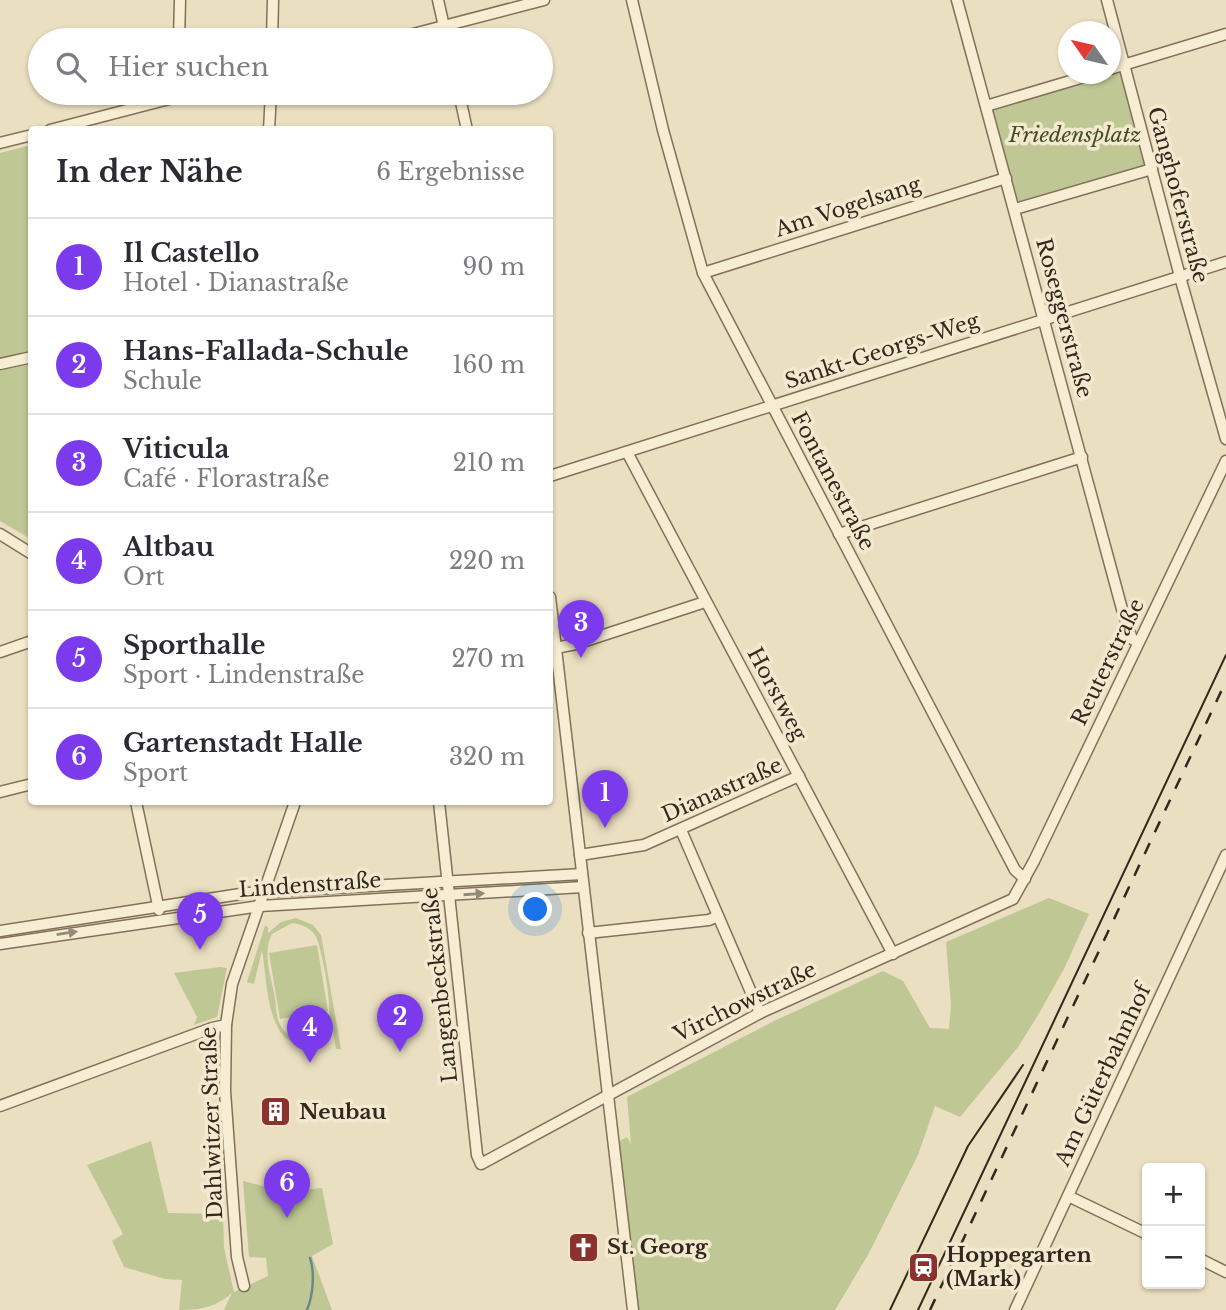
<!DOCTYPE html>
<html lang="de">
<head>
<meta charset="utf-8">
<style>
  :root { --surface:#fff; --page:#f2f2f3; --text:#2b2b33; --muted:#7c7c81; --line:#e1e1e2; --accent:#7c3aed }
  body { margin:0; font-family:"Libre Baskerville",serif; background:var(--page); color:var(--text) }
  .controls { position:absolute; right:21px; bottom:21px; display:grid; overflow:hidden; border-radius:7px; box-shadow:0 2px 5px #0004 }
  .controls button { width:63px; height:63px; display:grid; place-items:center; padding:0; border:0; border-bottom:2px solid var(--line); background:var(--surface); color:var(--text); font:35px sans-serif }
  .compass { position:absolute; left:1058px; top:21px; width:63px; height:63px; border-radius:50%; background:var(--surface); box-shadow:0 2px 5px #0004; rotate:304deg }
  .you { position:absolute; left:536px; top:910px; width:24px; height:24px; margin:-18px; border:5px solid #fff; border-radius:50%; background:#1a73e8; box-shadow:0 0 0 10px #1a73e833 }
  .badge { display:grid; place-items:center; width:46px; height:46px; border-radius:50%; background:var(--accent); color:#fff; font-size:23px; font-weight:700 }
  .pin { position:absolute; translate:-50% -58px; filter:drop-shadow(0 2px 4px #0008) }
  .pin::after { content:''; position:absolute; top:37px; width:24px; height:21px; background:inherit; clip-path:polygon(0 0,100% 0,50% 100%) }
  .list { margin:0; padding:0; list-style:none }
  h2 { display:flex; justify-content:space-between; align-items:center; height:91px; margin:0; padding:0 28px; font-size:30px }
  h2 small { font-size:23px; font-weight:400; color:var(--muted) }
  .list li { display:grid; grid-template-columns:46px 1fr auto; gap:21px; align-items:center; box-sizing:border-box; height:98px; padding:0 28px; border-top:2px solid var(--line) }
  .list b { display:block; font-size:26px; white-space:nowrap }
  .list p { margin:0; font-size:23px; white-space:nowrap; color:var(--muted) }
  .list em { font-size:23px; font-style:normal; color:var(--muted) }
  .icon { flex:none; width:38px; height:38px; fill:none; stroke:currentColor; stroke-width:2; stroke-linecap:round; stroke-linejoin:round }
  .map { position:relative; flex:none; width:1226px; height:1310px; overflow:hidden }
  .search { position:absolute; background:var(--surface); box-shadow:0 2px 5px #0004; left:28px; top:28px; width:525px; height:77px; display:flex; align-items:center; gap:18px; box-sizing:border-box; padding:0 24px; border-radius:38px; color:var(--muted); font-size:26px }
  .panel { position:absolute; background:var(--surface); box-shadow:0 2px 5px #0004; left:28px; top:126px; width:525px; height:679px; border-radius:7px }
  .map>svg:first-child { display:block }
  .green { fill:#bfc795; fill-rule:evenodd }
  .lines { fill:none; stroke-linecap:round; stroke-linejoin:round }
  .stream { stroke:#6b8983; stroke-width:2.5 }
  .minor-casing { stroke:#82715a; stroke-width:13 }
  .minor { stroke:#f6edd3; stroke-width:10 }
  .tram { stroke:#32281d; stroke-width:2 }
  .rail { stroke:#32281d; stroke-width:2.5; stroke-dasharray:12 12; stroke-linecap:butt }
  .oneway { fill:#948a78 }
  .labels { text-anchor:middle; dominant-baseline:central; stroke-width:7; stroke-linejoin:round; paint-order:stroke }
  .park-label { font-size:21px; font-style:italic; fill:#424d25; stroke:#f2e9cf }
  .street-label { font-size:21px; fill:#32281d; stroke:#f2e9cf }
  .poi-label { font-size:21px; font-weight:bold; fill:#32281d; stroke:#f2e9cf; text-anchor:start }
</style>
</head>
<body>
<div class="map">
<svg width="1226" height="1310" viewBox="0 0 1226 1310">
  <rect width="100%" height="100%" fill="#eadfc0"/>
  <g class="green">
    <path d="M1117 72 1120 74 1145 161 1143 167 1020 203 1013 197 991 108Z"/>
    <path d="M31 145V351L0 358V153Z"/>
    <path d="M31 360V546L29 538 0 521V368Z"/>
    <path d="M1049 898 1089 914 1064 969 1038 1015 1018 1047 960 1117 935 1106 918 1155 869 1253 835 1310H638L619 1141 627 1137 631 1144 627 1097 772 1022 883 971 903 981 930 1028 949 1029 951 1005 946 942Z"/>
    <path d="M296 918 313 925 321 935 341 1049H336L332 1025C325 1036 316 1045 301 1044 266 1042 267 977 262 950L254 984 247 982 265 926 268 927V933L281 922ZM292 923C302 924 309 927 315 935 322 945 332 1008 329 1019 323 1039 295 1046 282 1028 276 1020 276 1007 275 997 271 977 262 952 272 934Z"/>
    <path d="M317 945 328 1011 280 1019 269 953Z"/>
    <path d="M220 967 227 968 217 1017 194 1025 197 1017 174 973Z"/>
    <path d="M151 1141 168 1213 223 1214 224 1248 234 1292 268 1276 266 1258 249 1257 243 1181 286 1192 322 1188 333 1244 312 1256 332 1310H224L232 1293C216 1307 201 1310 179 1310L182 1280 165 1279 124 1267 112 1241 123 1234 87 1165Z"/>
  </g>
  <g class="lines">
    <path class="stream" d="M307 1310C313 1296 315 1272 310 1258"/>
    <defs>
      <g id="minor">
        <path d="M438 0 447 40"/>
        <path d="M632 0 663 130 703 273 1015 870 1025 879"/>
        <path d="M957 0 1122 609 1132 639 1138 642"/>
        <path d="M1107 0 1182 284 1226 439"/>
        <path d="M179 40 180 0"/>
        <path d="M272 40 273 0"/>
        <path d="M390 40 544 0"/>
        <path d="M1110 69 1226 34"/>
        <path d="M459 93 467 130"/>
        <path d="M986 106 1094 74"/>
        <path d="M50 130 192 93"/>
        <path d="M269 130 271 93"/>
        <path d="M0 143 32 135"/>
        <path d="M1015 209 1152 169"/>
        <path d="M703 273 1006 178"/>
        <path d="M0 364 32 357"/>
        <path d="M627 452 893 954"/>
        <path d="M550 476 1226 262"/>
        <path d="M0 534 32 554"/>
        <path d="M839 534 1082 457"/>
        <path d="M550 597 633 1310"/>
        <path d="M550 649 576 644 705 602"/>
        <path d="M0 652 32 641"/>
        <path d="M0 792 32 784"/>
        <path d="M136 802 159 910"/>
        <path d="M439 802 477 1155 481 1164 760 1013 1013 899 1034 861 1226 461"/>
        <path d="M681 830 760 1013"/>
        <path d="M580 855 644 845 799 776"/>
        <path d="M0 931 247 893 582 874"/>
        <path d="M588 933 709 920 718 916"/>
        <path d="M0 944 260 906 583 887"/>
        <path d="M0 1106 212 1028 226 1025"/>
        <path d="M1068 1196 1147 1234"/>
        <path d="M1200 1259 1226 1272"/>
        <path d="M244 1286 237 1257 225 1091 226 1025 232 984 295 802"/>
        <path d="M1015 1310 1226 855"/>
      </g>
    </defs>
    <use href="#minor" class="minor-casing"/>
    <use href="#minor" class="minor"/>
    <g class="tram">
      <path d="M890 1310 968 1146 1023 1065"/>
      <path d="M918 1310 1226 655"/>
    </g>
    <path class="rail" d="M930 1310 1226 681"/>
  </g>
  <defs><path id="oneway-solid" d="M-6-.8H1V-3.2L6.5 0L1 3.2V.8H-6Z" transform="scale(1.75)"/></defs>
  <g class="oneway">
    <use href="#oneway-solid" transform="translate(474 894) rotate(-4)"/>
    <use href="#oneway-solid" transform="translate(67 933) rotate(-9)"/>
  </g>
  <defs>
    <symbol id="building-square" viewBox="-11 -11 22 22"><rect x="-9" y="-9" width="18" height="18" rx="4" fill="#8c312e" stroke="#f2e9cf"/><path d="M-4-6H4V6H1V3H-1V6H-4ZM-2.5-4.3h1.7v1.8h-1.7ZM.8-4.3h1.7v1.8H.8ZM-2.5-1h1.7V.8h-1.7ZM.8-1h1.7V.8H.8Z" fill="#fff"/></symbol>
    <symbol id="church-square" viewBox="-11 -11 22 22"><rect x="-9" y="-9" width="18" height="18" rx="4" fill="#8c312e" stroke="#f2e9cf"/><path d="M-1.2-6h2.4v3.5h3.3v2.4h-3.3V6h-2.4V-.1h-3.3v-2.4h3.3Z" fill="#fff"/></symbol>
    <symbol id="station-square" viewBox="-11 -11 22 22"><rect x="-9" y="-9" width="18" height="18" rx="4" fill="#8c312e" stroke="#f2e9cf"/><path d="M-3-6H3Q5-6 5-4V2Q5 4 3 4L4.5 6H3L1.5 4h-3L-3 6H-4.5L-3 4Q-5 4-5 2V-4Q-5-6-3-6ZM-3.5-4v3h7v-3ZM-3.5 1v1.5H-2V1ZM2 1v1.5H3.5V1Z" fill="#fff"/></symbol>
  </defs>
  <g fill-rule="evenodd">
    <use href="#building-square" x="258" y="1094" width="35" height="35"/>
    <use href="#church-square" x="566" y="1230" width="35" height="35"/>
    <use href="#station-square" x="906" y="1250" width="35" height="35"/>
  </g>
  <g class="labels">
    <g class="park-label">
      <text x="1075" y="135">Friedensplatz</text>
    </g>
    <g class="street-label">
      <text transform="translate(1178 195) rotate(75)">Ganghoferstraße</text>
      <text transform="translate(848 207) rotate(-18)">Am Vogelsang</text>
      <text transform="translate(1064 318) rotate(75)">Roseggerstraße</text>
      <text transform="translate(882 351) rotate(-18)">Sankt-Georgs-Weg</text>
      <text transform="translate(833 481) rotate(62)">Fontanestraße</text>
      <text transform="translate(1108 662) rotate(-64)">Reuterstraße</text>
      <text transform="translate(777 694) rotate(62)">Horstweg</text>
      <text transform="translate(722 790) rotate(-24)">Dianastraße</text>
      <text transform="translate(310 885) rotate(-4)">Lindenstraße</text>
      <text transform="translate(440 985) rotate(-96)">Langenbeckstraße</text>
      <text transform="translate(745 1002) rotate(-26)">Virchowstraße</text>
      <text transform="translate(1103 1075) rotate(-65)">Am Güterbahnhof</text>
      <text transform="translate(212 1123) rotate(-92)">Dahlwitzer Straße</text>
    </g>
    <g class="poi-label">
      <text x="299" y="1112">Neubau</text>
      <text x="607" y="1247">St. Georg</text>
      <text x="946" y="1255">Hoppegarten<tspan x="946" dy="24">(Mark)</tspan></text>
    </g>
  </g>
</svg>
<div class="controls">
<button>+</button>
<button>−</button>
</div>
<svg class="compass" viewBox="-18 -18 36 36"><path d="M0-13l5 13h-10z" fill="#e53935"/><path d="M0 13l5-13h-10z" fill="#7c7c81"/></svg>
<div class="you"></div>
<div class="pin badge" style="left:605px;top:828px">1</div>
<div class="pin badge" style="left:400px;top:1052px">2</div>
<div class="pin badge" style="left:581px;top:658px">3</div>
<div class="pin badge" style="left:310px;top:1063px">4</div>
<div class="pin badge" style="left:200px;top:950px">5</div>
<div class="pin badge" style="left:287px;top:1218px">6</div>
<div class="search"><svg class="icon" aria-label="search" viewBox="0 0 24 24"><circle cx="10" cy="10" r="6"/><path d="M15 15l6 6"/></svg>Hier suchen</div>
<section class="panel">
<h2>In der Nähe<small>6 Ergebnisse</small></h2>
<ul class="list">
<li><span class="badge">1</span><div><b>Il Castello</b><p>Hotel · Dianastraße</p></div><em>90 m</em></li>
<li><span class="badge">2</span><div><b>Hans-Fallada-Schule</b><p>Schule</p></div><em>160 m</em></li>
<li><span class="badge">3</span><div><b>Viticula</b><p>Café · Florastraße</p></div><em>210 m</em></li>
<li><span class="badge">4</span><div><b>Altbau</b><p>Ort</p></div><em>220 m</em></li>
<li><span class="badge">5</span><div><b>Sporthalle</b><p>Sport · Lindenstraße</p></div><em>270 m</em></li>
<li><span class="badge">6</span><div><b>Gartenstadt Halle</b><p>Sport</p></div><em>320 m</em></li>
</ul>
</section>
</div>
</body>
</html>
